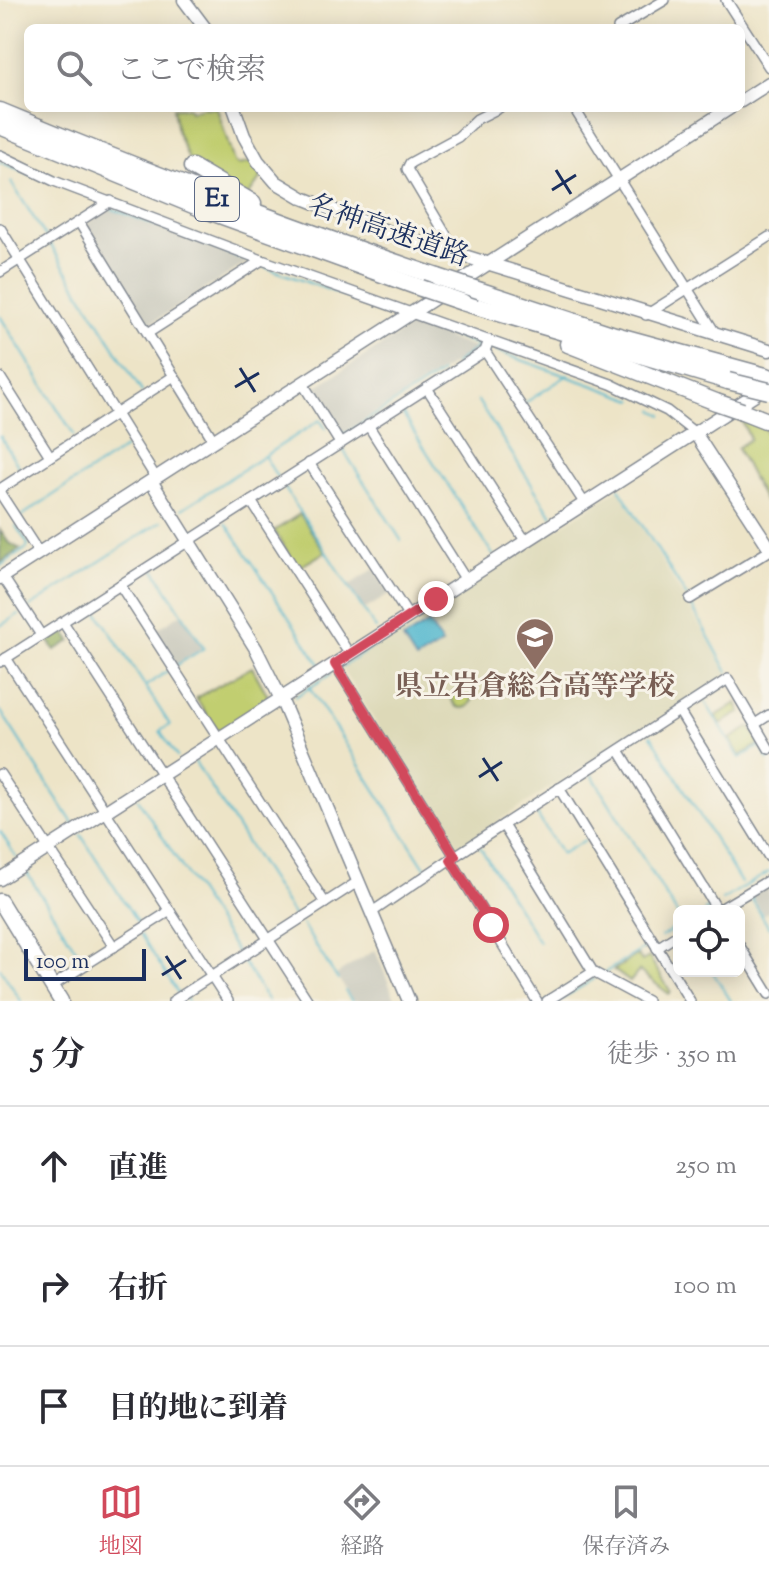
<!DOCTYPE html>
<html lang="ja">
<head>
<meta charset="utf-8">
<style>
  :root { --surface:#fff; --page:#f7f7f7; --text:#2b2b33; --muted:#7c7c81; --line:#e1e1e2; --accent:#d1495b }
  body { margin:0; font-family:"Sorts Mill Goudy","Noto Serif JP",serif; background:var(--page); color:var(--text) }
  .controls { position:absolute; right:24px; bottom:24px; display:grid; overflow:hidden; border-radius:12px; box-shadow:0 4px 20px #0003 }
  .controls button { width:72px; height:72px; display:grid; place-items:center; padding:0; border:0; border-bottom:2px solid var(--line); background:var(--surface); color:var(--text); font:40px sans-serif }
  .scale { position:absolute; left:24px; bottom:20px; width:122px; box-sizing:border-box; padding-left:8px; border:4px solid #1b2f5e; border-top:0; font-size:22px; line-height:28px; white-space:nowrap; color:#1b2f5e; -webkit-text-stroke:6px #f7f3e8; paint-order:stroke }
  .stop { position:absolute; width:24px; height:24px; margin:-18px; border:6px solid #d1495b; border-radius:50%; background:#fff }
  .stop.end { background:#d1495b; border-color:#fff; box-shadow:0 2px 8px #0008 }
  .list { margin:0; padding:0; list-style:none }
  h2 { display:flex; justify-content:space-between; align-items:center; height:104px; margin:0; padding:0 32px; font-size:34px }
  h2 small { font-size:26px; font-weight:400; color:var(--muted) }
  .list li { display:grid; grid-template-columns:52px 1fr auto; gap:24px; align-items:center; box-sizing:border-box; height:120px; padding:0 32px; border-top:2px solid var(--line) }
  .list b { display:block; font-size:30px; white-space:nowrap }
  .list em { font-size:26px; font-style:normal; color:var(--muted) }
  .icon { flex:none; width:44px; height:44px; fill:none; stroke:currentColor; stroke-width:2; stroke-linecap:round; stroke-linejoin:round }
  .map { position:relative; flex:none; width:769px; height:1001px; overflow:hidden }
  .search { position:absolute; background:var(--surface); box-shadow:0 4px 20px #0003; left:24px; right:24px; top:24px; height:88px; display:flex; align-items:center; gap:20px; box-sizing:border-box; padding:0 28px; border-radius:12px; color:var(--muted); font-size:30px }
  .sheet { height:464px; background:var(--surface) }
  nav { display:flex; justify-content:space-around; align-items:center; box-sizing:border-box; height:112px; border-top:2px solid var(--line); background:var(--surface); font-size:22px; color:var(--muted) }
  nav a { display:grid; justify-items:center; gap:4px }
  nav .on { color:var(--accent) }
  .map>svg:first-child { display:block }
  .built { fill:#ddd9b8 }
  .industrial { fill:#c5c5b8 }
  .green { fill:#c1ce70; stroke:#6e7e67; stroke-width:2 }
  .forest { fill:#98b162; stroke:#5a7060; stroke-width:2 }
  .water { fill:#4eb6cd; stroke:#347296; stroke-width:2 }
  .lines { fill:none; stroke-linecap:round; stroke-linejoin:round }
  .stream { stroke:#4eb6cd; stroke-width:2 }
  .street-casing { stroke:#848a92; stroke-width:12 }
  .secondary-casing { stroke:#848a92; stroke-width:15 }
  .primary-casing { stroke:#848a92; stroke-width:17 }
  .highway-casing { stroke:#848a92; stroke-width:19 }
  .street { stroke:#fff; stroke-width:9 }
  .secondary { stroke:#fff; stroke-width:12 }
  .primary { stroke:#fff; stroke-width:14 }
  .highway { stroke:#fff; stroke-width:16 }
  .highway-bridge-casing { stroke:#848a92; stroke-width:19; stroke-linecap:butt }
  .highway-bridge { stroke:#fff; stroke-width:16 }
  .route { stroke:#d1495b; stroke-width:10 }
  .ticks { fill:none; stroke:#1b2f5e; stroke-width:3 }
  .labels { text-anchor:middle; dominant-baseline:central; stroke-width:6; stroke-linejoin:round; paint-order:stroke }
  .shield { fill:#f7f3e8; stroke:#5d6a87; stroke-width:2 }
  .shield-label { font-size:26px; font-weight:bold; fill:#1b2f5e }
  .street-label { font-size:28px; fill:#1b2f5e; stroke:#f7f3e8 }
  .education-label { font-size:28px; font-weight:bold; fill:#785e54; stroke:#f7f3e8 }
</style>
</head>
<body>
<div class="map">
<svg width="769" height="1001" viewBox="0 0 769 1001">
  <rect width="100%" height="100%" fill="#f7f3e8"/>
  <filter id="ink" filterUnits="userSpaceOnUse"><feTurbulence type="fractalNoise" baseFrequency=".0125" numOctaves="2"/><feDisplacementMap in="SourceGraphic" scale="16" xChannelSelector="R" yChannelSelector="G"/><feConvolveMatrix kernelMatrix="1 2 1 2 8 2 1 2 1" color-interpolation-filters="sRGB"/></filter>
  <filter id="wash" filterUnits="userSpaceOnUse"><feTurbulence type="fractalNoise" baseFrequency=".006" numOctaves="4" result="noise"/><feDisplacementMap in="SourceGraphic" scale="32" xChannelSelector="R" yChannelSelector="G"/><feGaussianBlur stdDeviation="1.8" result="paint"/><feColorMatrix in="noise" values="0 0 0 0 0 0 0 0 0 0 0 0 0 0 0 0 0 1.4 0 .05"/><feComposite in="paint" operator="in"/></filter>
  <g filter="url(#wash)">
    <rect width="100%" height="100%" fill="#ede4c7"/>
    <path class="built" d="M619 489 728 674 454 849 342 668Z"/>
    <g class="industrial">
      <path d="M109 209 248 262 151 323 147 322 86 225Z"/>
      <path d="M414 325 476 349 343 433 313 392 314 388Z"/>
      <path d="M374 569 390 594 364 610 348 586Z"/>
      <path d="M182 613 203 647 175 665 153 632Z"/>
      <path d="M769 884V911L763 915 751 895Z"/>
      <path d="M375 950 396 1001H353L336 975Z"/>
    </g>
    <g class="green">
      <path d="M173 108H189L190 112 201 108H217L234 162 238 165 258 161 266 171 245 200 192 167 177 132Z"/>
      <path d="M740 417 763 426 769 438V498L764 501 737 448 750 439Z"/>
      <path d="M300 514 325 552 298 568 274 531Z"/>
      <path d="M252 667 268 696V701L221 731 217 730 196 698Z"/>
      <circle cx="462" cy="698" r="10"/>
      <path d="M737 703 741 712 721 724 716 716Z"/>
      <path d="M750 727 761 743 740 756 730 739Z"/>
      <path d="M637 955 642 961 649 957 671 992 669 994 639 971 630 982 614 970Z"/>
    </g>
    <g class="forest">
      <path d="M0 530 8 542 20 549 0 563Z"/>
      <path d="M59 629 64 630 71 641 55 650 46 637Z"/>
    </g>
    <path class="water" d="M429 623 442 644 416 660 403 639Z"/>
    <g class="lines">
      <g class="stream">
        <path d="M0 162 32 175"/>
        <path d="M11 182 46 237"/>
        <path d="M110 208 244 259"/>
        <path d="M50 244 142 392"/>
        <path d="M262 266 385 310"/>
        <path d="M0 316 74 435"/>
        <path d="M424 325 479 346 455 364"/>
        <path d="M496 351 634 400"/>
        <path d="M478 401 552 516"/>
        <path d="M525 403 568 375"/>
        <path d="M400 410 493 555"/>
        <path d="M654 410 663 415"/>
        <path d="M329 414 342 433 345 434 441 373"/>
        <path d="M0 436 20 469"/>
        <path d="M342 448 401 540"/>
        <path d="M265 457 277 477"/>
        <path d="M284 487 376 629"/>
        <path d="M619 488 687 597"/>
        <path d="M182 509 320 420 326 429"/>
        <path d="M20 517 125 448"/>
        <path d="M226 523 321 666"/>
        <path d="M0 566 27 548 28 544 16 526"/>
        <path d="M154 569 204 648 177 665"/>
        <path d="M690 603 728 672"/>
        <path d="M30 607 162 521"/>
        <path d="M95 608 170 725 160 731 177 757"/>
        <path d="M0 626 19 614"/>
        <path d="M342 667 420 616"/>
        <path d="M147 685 169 670"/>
        <path d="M309 687 426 869"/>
        <path d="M295 697 331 674"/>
        <path d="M704 700 740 758 760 746 769 760"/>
        <path d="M0 710 74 825"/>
        <path d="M651 735 741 883"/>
        <path d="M195 762 295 918"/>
        <path d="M592 775 679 917"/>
        <path d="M138 799 238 954"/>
        <path d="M535 811 561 854 585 840"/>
        <path d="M0 831 16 857"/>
        <path d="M81 835 139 925"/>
        <path d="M480 847 539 942"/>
        <path d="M27 873 82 959"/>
        <path d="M750 896 769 928"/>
        <path d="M722 900 769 872"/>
        <path d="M704 911 709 909"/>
        <path d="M302 924 338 980"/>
        <path d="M141 935 178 993"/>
        <path d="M661 937 679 926"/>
        <path d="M243 962 268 1001"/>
        <path d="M0 968 21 1001"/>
        <path d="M712 971 731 1001"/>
        <path d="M604 973 648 946"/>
        <path d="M345 991 352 1001"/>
        <path d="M186 998 188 1001"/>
        <path d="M558 1001 594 979"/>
      </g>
    </g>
  </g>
  <g filter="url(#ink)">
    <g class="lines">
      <defs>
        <g id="street">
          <path d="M726 0 769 67"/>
          <path d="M618 28 665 0"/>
          <path d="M574 108 717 336"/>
          <path d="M0 155 54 181 262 260 611 384 667 411 695 433"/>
          <path d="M79 222 214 441"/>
          <path d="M0 228 156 478"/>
          <path d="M453 253 449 240 407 169 410 163 458 137 477 119 499 108"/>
          <path d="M0 272 111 201"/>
          <path d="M646 315 769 237"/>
          <path d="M148 333 262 260"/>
          <path d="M485 351 585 504"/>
          <path d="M0 377 50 456"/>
          <path d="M303 384 340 443"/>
          <path d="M427 388 526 542"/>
          <path d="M368 425 466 580"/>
          <path d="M309 463 409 617"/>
          <path d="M0 489 174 376"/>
          <path d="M0 493 39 553"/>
          <path d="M251 501 350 655"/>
          <path d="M3 577 41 635"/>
          <path d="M120 585 325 903"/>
          <path d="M690 599 769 551"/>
          <path d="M63 622 308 1001"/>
          <path d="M6 658 228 1001"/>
          <path d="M0 662 485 351 489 340"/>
          <path d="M335 664 455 856"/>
          <path d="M679 711 769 857"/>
          <path d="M755 724 769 715"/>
          <path d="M619 750 718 911"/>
          <path d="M0 774 114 947"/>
          <path d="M559 788 690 1001"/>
          <path d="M503 825 593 972 647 1001"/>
          <path d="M451 860 537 1001"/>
          <path d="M717 911 769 880"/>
          <path d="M372 912 455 856 728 679 769 749"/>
          <path d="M739 945 769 994"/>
          <path d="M657 948 679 934"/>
          <path d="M52 986 170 911"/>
          <path d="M173 1001 359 881"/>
          <path d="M547 1001 593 972"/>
        </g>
        <g id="secondary">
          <path d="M184 0 205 28"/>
          <path d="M741 101 769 83"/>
          <path d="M234 108 244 136 258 161 276 182 303 198 396 235 769 350"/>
          <path d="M695 433 769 547"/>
          <path d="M151 481 256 649 281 699 409 1001"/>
          <path d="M0 578 730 108"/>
          <path d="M0 879 766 387"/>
        </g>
        <path id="primary" d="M0 901 61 1001"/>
        <g id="highway">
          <path d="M0 111C144 171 289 227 438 277"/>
          <path d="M0 126 203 209 421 288"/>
          <path d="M192 167 253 203"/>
          <path d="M481 291 615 335 769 377"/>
          <path d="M462 302 728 381"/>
          <path d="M568 344 716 402"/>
          <path d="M742 411 765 420"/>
        </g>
      </defs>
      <use href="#street" class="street-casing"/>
      <use href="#secondary" class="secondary-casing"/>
      <use href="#primary" class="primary-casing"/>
      <use href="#highway" class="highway-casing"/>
      <use href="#street" class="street"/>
      <use href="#secondary" class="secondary"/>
      <use href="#primary" class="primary"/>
      <use href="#highway" class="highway"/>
      <defs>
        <g id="highway-bridge">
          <path d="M438 277 481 291"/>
          <path d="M421 288 462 302"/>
          <path d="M728 381 769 391"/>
          <path d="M716 402 742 411"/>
        </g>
      </defs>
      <use href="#highway-bridge" class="highway-bridge-casing"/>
      <use href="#highway-bridge" class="highway-bridge"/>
    </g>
  </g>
  <g class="lines" filter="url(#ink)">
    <path class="route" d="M436 599 335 664 455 856 451 860 491 925"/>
  </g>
  <path class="ticks" d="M556 170 571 194M552 190 576 175M240 368 255 392M235 387 259 373M483 758 498 781M479 777 502 762M166 956 181 979M162 975 186 960"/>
  <defs>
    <symbol id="school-pin" viewBox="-11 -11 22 30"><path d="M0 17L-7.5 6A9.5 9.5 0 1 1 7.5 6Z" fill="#8d6e63" stroke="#f7f3e8"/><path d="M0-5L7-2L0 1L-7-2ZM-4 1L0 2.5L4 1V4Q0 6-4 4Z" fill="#fff"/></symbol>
  </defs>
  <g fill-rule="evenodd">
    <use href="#school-pin" x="513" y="615" width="44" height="60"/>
  </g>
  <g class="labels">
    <rect class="shield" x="195" y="177" width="44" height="44" rx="6"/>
    <g class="shield-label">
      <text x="217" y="199">E1</text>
    </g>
    <g class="street-label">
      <text transform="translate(388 232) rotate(19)">名神高速道路</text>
    </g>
    <g class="education-label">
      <text x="535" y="688">県立岩倉総合高等学校</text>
    </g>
  </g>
</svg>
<div class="controls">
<button><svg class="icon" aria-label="locate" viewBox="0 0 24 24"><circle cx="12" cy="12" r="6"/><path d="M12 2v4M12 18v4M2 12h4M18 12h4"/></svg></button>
</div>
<div class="scale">100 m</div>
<div class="stop" style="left:491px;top:925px"></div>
<div class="stop end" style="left:436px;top:599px"></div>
<div class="search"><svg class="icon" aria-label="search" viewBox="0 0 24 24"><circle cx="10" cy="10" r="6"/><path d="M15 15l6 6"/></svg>ここで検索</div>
</div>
<section class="sheet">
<h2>5 分<small>徒歩 · 350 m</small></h2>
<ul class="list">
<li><svg class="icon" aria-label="ahead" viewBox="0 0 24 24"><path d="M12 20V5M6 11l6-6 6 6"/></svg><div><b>直進</b></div><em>250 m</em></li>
<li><svg class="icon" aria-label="right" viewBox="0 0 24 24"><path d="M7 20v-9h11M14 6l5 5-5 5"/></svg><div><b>右折</b></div><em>100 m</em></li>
<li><svg class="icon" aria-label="arrive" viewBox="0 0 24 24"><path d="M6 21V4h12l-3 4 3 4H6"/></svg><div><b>目的地に到着</b></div></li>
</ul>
</section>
<nav>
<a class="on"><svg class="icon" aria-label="map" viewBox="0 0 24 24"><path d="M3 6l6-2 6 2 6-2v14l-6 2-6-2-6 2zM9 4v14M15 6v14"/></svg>地図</a>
<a><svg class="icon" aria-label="directions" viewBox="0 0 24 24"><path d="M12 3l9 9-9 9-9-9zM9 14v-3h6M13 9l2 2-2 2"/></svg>経路</a>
<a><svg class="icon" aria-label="saved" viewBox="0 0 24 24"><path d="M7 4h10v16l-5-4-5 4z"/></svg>保存済み</a>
</nav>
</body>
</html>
